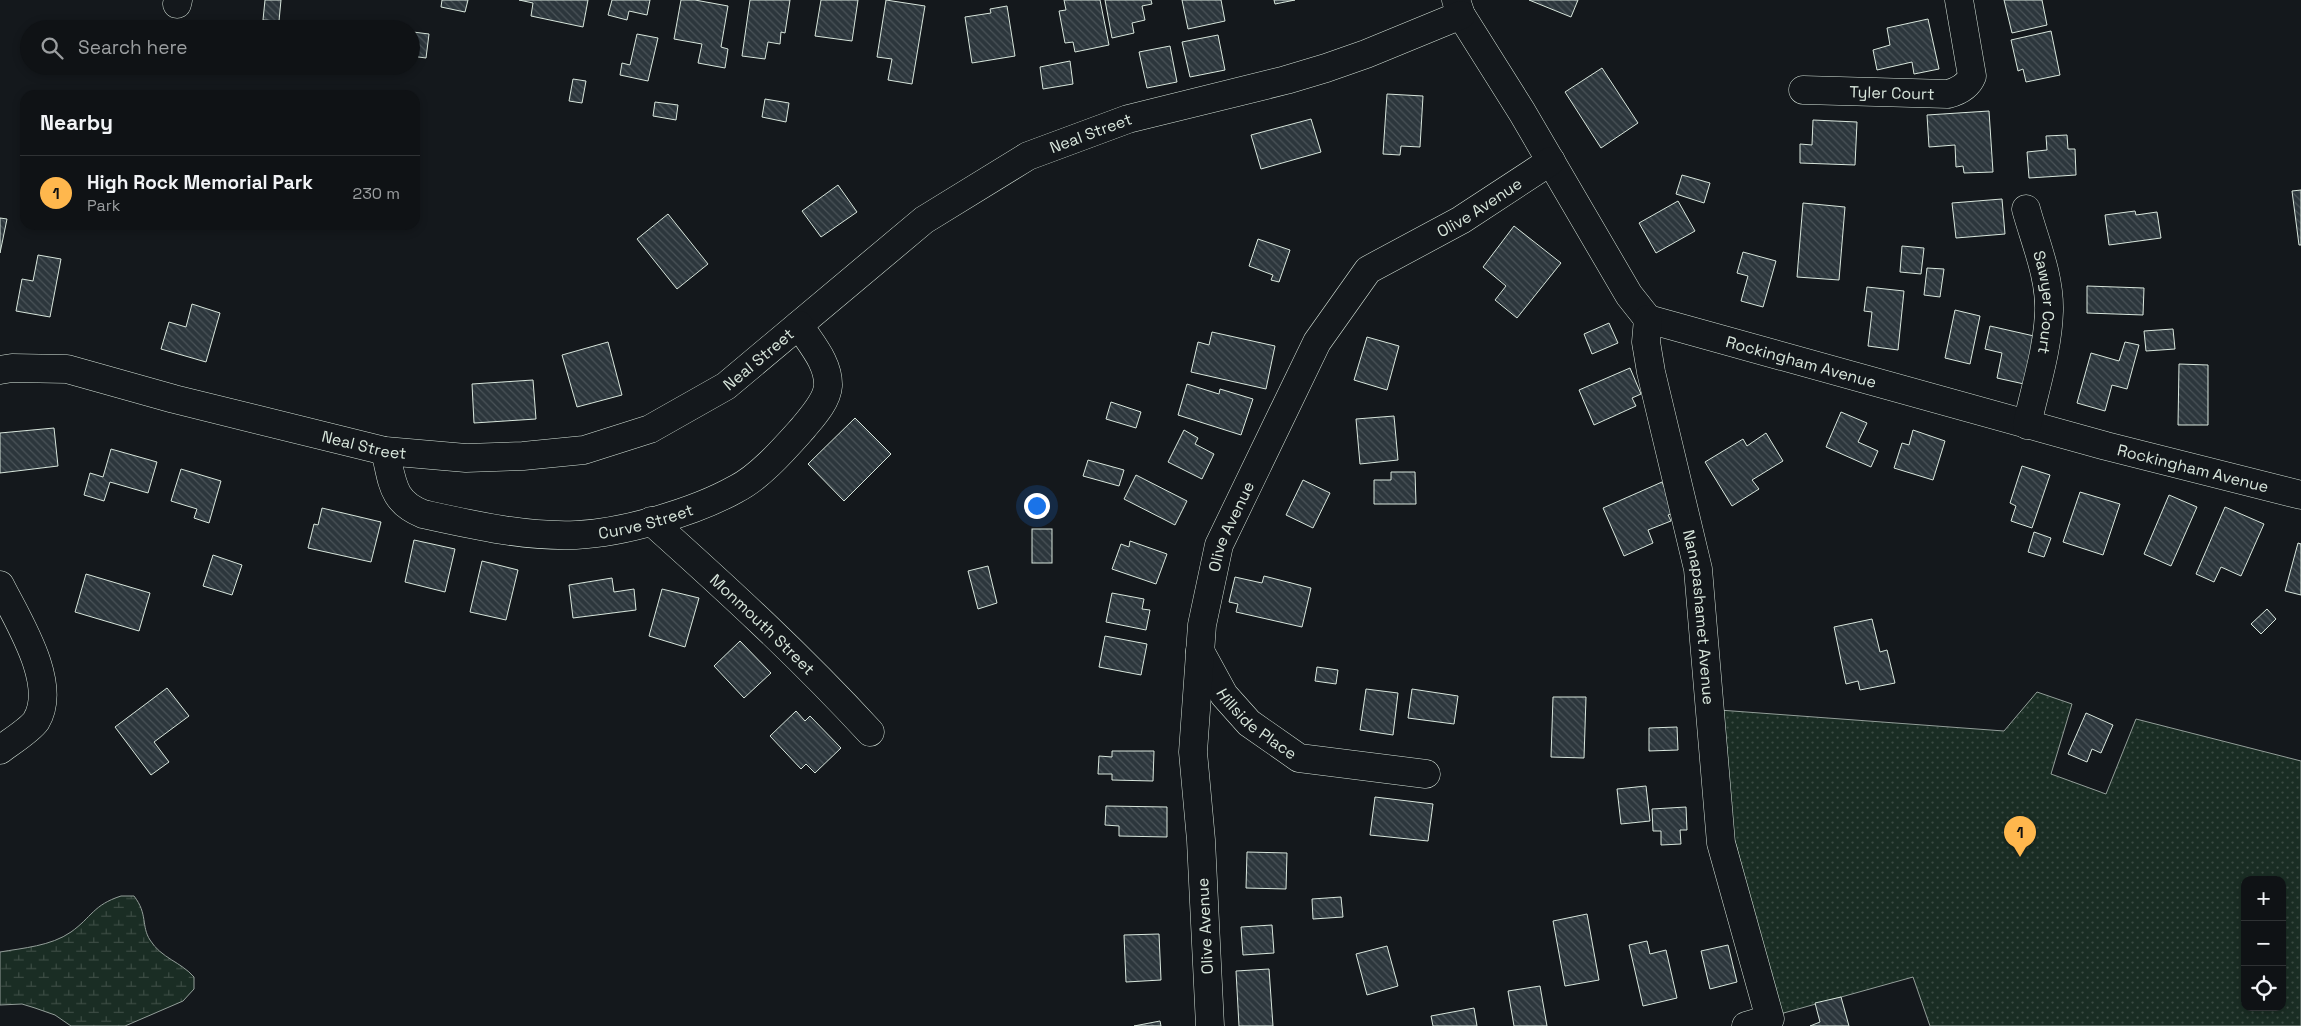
<!DOCTYPE html>
<html lang="en">
<head>
<meta charset="utf-8">
<style>
  :root { --surface:#0f1215; --page:#1d2022; --text:#f1f3f6; --muted:#9b9ea0; --line:#2f3234; --accent:#ffb74d }
  body { margin:0; font-family:"Space Grotesk",sans-serif; background:var(--page); color:var(--text) }
  .controls { position:absolute; right:15px; bottom:15px; display:grid; overflow:hidden; border-radius:10px; box-shadow:0 2px 8px #0003 }
  .controls button { width:45px; height:45px; display:grid; place-items:center; padding:0; border:0; border-bottom:1px solid var(--line); background:var(--surface); color:var(--text); font:25px sans-serif }
  .you { position:absolute; left:1036px; top:505px; width:18px; height:18px; margin:-12px; border:4px solid #fff; border-radius:50%; background:#1a73e8; box-shadow:0 0 0 8px #1a73e833 }
  .badge { display:grid; place-items:center; width:32px; height:32px; border-radius:50%; background:var(--accent); color:#111; font-size:16px; font-weight:700 }
  .pin { position:absolute; translate:-50% -41px; filter:drop-shadow(0 1px 2px #0008) }
  .pin::after { content:''; position:absolute; top:26px; width:18px; height:15px; background:inherit; clip-path:polygon(0 0,100% 0,50% 100%) }
  .list { margin:0; padding:0; list-style:none }
  h2 { display:flex; justify-content:space-between; align-items:center; height:65px; margin:0; padding:0 20px; font-size:21px }
  h2 small { font-size:16px; font-weight:400; color:var(--muted) }
  .list li { display:grid; grid-template-columns:32px 1fr auto; gap:15px; align-items:center; box-sizing:border-box; height:75px; padding:0 20px; border-top:1px solid var(--line) }
  .list b { display:block; font-size:19px; white-space:nowrap }
  .list p { margin:0; font-size:16px; white-space:nowrap; color:var(--muted) }
  .list em { font-size:16px; font-style:normal; color:var(--muted) }
  .icon { flex:none; width:28px; height:28px; fill:none; stroke:currentColor; stroke-width:2; stroke-linecap:round; stroke-linejoin:round }
  .map { position:relative; flex:none; width:2301px; height:1026px; overflow:hidden }
  .search { position:absolute; background:var(--surface); box-shadow:0 2px 8px #0003; left:20px; top:20px; width:400px; height:55px; display:flex; align-items:center; gap:12px; box-sizing:border-box; padding:0 18px; border-radius:28px; color:var(--muted); font-size:19px }
  .panel { position:absolute; background:var(--surface); box-shadow:0 2px 8px #0003; left:20px; top:90px; width:400px; height:140px; border-radius:15px }
  .map>svg:first-child { display:block }
  .wetland { fill:url(#wetland-marsh); stroke:#939e99 }
  .park { fill:url(#park-dots); stroke:#939e99; fill-rule:evenodd }
  .building { fill:url(#building-back-hatch); stroke:#d8e6dc }
  .lines { fill:none; stroke-linecap:round; stroke-linejoin:round }
  .minor-casing { stroke:#d8e6dc; stroke-width:29 }
  .minor { stroke:#14181c; stroke-width:28 }
  .labels { text-anchor:middle; dominant-baseline:central; stroke-width:4; stroke-linejoin:round; paint-order:stroke }
  .street-label { font-size:16px; fill:#d8e6dc; stroke:#14181c }
</style>
</head>
<body>
<div class="map">
<svg width="2301" height="1026" viewBox="0 0 2301 1026">
  <defs>
    <pattern id="wetland-marsh" width="20" height="14" patternUnits="userSpaceOnUse" patternTransform="scale(1.25)"><rect width="20" height="14" fill="#1a2d24"/><path d="M1 5h8M5 5V1M11 12h8M15 12V8" fill="none" stroke="#3b4b43"/></pattern>
    <pattern id="park-dots" width="8" height="8" patternUnits="userSpaceOnUse" patternTransform="scale(1.25)"><rect width="8" height="8" fill="#1a2d24"/><path d="M2 2h.1M6 6h.1" fill="none" stroke="#3b4b43" stroke-width="1.8" stroke-linecap="round"/></pattern>
    <pattern id="building-back-hatch" width="6" height="6" patternUnits="userSpaceOnUse" patternTransform="scale(1.25)"><rect width="6" height="6" fill="#2c363c"/><path d="M-1 5l2 2M0 0l6 6M5-1l2 2" fill="none" stroke="#4a5358"/></pattern>
  </defs>
  <rect width="100%" height="100%" fill="#14181c"/>
  <path class="wetland" d="M121 896H134C148 914 141 926 150 940 161 958 181 962 194 977V989L183 1001 125 1026H71L55 1015 35 1008 22 1004 0 1005V952C23 948 51 946 71 932 92 917 93 905 121 896Z"/>
  <path class="park" d="M2037 692 2072 704 2051 774 2106 794 2136 719 2301 761V1026H1930L1913 977 1780 1014 1733 834 1719 710 2004 731ZM2245 880H2282V1007H2245Z"/>
  <g class="building">
    <path d="M265 0H281L279 21 263 20Z"/>
    <path d="M442 0H468L465 12 441 7Z"/>
    <path d="M519 0H588L583 27 531 16 533 3Z"/>
    <path d="M612 0H650L647 15 629 11 627 20 608 15Z"/>
    <path d="M681 0H695L728 6 721 47 728 49 725 68 698 63 702 44 674 39Z"/>
    <path d="M750 0H790L785 33 781 32 780 44 768 42 765 59 742 56Z"/>
    <path d="M821 0H858L852 41 815 36Z"/>
    <path d="M886 0 925 6 912 84 888 80 892 59 877 57Z"/>
    <path d="M1064 0H1100L1109 45 1075 52 1073 42 1065 43 1059 11 1066 10Z"/>
    <path d="M1105 0H1151L1152 4 1142 6 1145 20 1132 23 1134 33 1112 38Z"/>
    <path d="M1182 0H1221L1225 21 1188 29Z"/>
    <path d="M1274 0H1295L1275 4Z"/>
    <path d="M1529 0H1578L1571 17Z"/>
    <path d="M2004 0H2042L2047 25 2012 33Z"/>
    <path d="M1007 6 1015 56 972 63 965 17 991 13 990 9Z"/>
    <path d="M1928 19 1939 69 1914 74 1912 62 1877 70 1873 50 1890 45 1887 28Z"/>
    <path d="M2051 31 2060 75 2026 82 2023 69 2018 71 2011 40Z"/>
    <path d="M413 32 429 34 426 58 411 56Z"/>
    <path d="M637 34 658 38 648 81 620 75 622 63 630 65Z"/>
    <path d="M1218 35 1225 70 1190 77 1182 42Z"/>
    <path d="M1170 46 1177 82 1147 88 1139 52Z"/>
    <path d="M1070 61 1073 84 1043 89 1040 67Z"/>
    <path d="M1602 68 1638 123 1601 148 1565 92Z"/>
    <path d="M573 79 586 81 582 103 569 101Z"/>
    <path d="M1387 94 1423 96 1420 147 1401 146 1400 155 1383 154Z"/>
    <path d="M765 99 789 103 786 122 762 117Z"/>
    <path d="M655 102 678 105 676 120 653 116Z"/>
    <path d="M1989 111 1993 172 1964 173 1963 166 1956 167 1955 145 1929 147 1927 115Z"/>
    <path d="M1311 119 1321 152 1261 169 1251 135Z"/>
    <path d="M1813 120 1857 122 1855 165 1800 163V144L1812 145Z"/>
    <path d="M2067 135 2068 149H2075L2076 175 2029 178 2027 152 2047 150 2046 136Z"/>
    <path d="M1682 175 1710 183 1704 203 1676 194Z"/>
    <path d="M838 185 857 212 821 237 802 211Z"/>
    <path d="M2301 190V245H2299L2292 191Z"/>
    <path d="M2002 199 2005 234 1956 238 1952 203Z"/>
    <path d="M1678 201 1695 231 1656 253 1639 223Z"/>
    <path d="M1803 203 1845 207 1839 280 1797 277Z"/>
    <path d="M2135 211 2136 215 2157 212 2161 238 2109 245 2105 215Z"/>
    <path d="M668 214 708 264 677 289 637 239Z"/>
    <path d="M0 218 7 219 0 253Z"/>
    <path d="M1514 226 1561 263 1517 318 1495 300 1506 286 1483 267Z"/>
    <path d="M1258 239 1290 250 1279 282 1271 280 1273 275 1249 266Z"/>
    <path d="M1902 246 1924 248 1921 274 1900 272Z"/>
    <path d="M1743 252 1776 261 1763 307 1741 301 1748 276 1737 273Z"/>
    <path d="M38 255 61 259 50 317 16 311 22 279 33 281Z"/>
    <path d="M1927 268 1944 269 1940 297 1924 295Z"/>
    <path d="M2087 286 2144 288 2143 315 2087 313Z"/>
    <path d="M1867 287 1904 291 1898 350 1868 346 1872 312 1864 311Z"/>
    <path d="M192 304 220 313 206 362 161 349 169 322 186 327Z"/>
    <path d="M1955 310 1980 316 1970 364 1945 358Z"/>
    <path d="M1609 323 1618 343 1592 354 1584 334Z"/>
    <path d="M1990 326 2034 336 2024 384 1997 378 2002 353 1985 349Z"/>
    <path d="M2173 329 2175 349 2146 351 2144 331Z"/>
    <path d="M1212 332 1275 346 1266 389 1191 372 1198 342 1209 345Z"/>
    <path d="M1367 337 1399 346 1387 390 1354 380Z"/>
    <path d="M608 342 622 395 577 407 562 355Z"/>
    <path d="M2125 342 2139 345 2127 389 2112 385 2105 411 2077 403 2091 353 2119 361Z"/>
    <path d="M2179 364 2208 365V425H2178Z"/>
    <path d="M1630 368 1641 394 1632 398 1636 406 1594 425 1579 390Z"/>
    <path d="M533 380 536 419 474 423 472 384Z"/>
    <path d="M1187 384 1219 394 1220 389 1253 399 1241 435 1178 415Z"/>
    <path d="M1111 402 1141 412 1136 428 1106 419Z"/>
    <path d="M1841 412 1867 423 1858 442 1878 451 1871 467 1826 447Z"/>
    <path d="M1394 416 1398 460 1360 464 1356 419Z"/>
    <path d="M855 418 891 454 844 501 808 464Z"/>
    <path d="M54 428 58 466 0 473V433Z"/>
    <path d="M1184 430 1198 438 1195 444 1214 454 1202 479 1168 462Z"/>
    <path d="M1913 430 1945 441 1933 480 1894 468 1902 443 1909 445Z"/>
    <path d="M1766 433 1783 461 1752 480 1759 489 1732 506 1705 462 1743 439 1747 446Z"/>
    <path d="M111 449 157 462 148 493 110 482 104 501 84 495 90 473 103 477Z"/>
    <path d="M1088 460 1124 470 1119 486 1083 476Z"/>
    <path d="M2022 466 2050 475 2032 528 2011 521 2016 506 2010 503Z"/>
    <path d="M181 469 221 481 209 523 194 518 197 509 171 501Z"/>
    <path d="M1391 472H1415L1416 504H1374V480H1391Z"/>
    <path d="M1136 475 1187 501 1175 525 1124 499Z"/>
    <path d="M1303 480 1330 493 1313 528 1286 515Z"/>
    <path d="M1662 482 1676 512 1668 515 1671 521 1648 530 1653 543 1624 556 1603 508Z"/>
    <path d="M2080 492 2120 504 2103 555 2063 542Z"/>
    <path d="M2169 495 2197 507 2171 566 2144 554Z"/>
    <path d="M2225 507 2264 524 2241 576 2221 567 2214 582 2196 574Z"/>
    <path d="M322 508 381 522 371 562 308 548 314 524 318 525Z"/>
    <rect x="1032" y="529" width="20" height="34"/>
    <path d="M2034 532 2051 538 2044 557 2028 552Z"/>
    <path d="M414 540 455 549 445 592 405 582Z"/>
    <path d="M1130 541 1167 554 1156 584 1112 569 1121 544 1129 547Z"/>
    <path d="M2298 543 2301 544V595L2285 591Z"/>
    <path d="M213 555 242 565 232 595 203 586Z"/>
    <path d="M482 561 518 570 506 620 470 612Z"/>
    <path d="M988 566 997 603 978 609 968 571Z"/>
    <path d="M86 574 150 593 139 631 75 612Z"/>
    <path d="M1264 576 1311 588 1302 627 1236 612 1238 604 1229 602 1235 577 1262 583Z"/>
    <path d="M612 578 614 592 634 589 636 610 573 618 569 585Z"/>
    <path d="M662 589 699 598 685 647 649 636Z"/>
    <path d="M1112 593 1144 599 1142 609 1150 610 1146 630 1106 622Z"/>
    <path d="M2267 609 2276 619 2261 634 2251 624Z"/>
    <path d="M1872 619 1880 652 1887 650 1895 683 1860 690 1858 681 1846 684 1834 627Z"/>
    <path d="M1105 636 1147 644 1141 675 1099 667Z"/>
    <path d="M740 641 771 673 744 698 714 666Z"/>
    <path d="M1317 667 1338 670 1336 684 1315 681Z"/>
    <path d="M167 688 189 716 154 742 169 762 151 775 115 727Z"/>
    <path d="M1366 689 1398 693 1393 735 1360 730Z"/>
    <path d="M1412 689 1458 696 1454 724 1408 718Z"/>
    <path d="M1553 697H1586L1584 758 1551 757Z"/>
    <path d="M796 711 805 721 810 716 841 748 815 773 806 764 801 769 770 736Z"/>
    <path d="M2086 713 2113 725 2101 753 2092 749 2087 762 2068 754Z"/>
    <path d="M1677 727 1678 750 1649 751V728Z"/>
    <path d="M1112 751H1154L1153 781 1112 780V774H1098L1099 756 1112 757Z"/>
    <path d="M1646 786 1650 821 1621 824 1617 789Z"/>
    <path d="M1375 797 1433 804 1428 841 1370 835Z"/>
    <path d="M1106 806 1167 807V837L1119 836V826L1105 825Z"/>
    <path d="M1686 807 1687 830H1680L1681 844 1661 845V831H1653L1652 809Z"/>
    <path d="M1247 852 1287 853 1286 889 1246 888Z"/>
    <path d="M1341 897 1343 917 1313 919 1312 899Z"/>
    <path d="M1587 914 1599 980 1565 986 1553 921Z"/>
    <path d="M1272 925 1274 953 1243 955 1241 927Z"/>
    <path d="M1159 934 1161 980 1126 982 1124 935Z"/>
    <path d="M1647 941 1650 954 1666 950 1677 998 1643 1006 1629 945Z"/>
    <path d="M1728 945 1737 982 1710 989 1701 951Z"/>
    <path d="M1387 946 1398 986 1367 995 1356 954Z"/>
    <path d="M1269 969 1273 1026H1239L1236 971Z"/>
    <path d="M1540 986 1547 1026H1514L1508 991Z"/>
    <path d="M1841 997 1849 1026H1810L1820 1022 1815 1003Z"/>
    <path d="M1474 1008 1477 1026H1433L1431 1016Z"/>
    <path d="M1160 1021 1161 1026H1134Z"/>
  </g>
  <g class="lines">
    <defs>
      <g id="minor">
        <path id="s1" d="M1456 0 1461 15 1522 112 1629 295 1648 319 2106 446 2301 495"/>
        <path d="M177 4 178 0"/>
        <path id="s2" d="M1803 90 1948 94C1959 91 1968 86 1972 76L1959 0"/>
        <path id="s3" d="M2026 209C2035 242 2050 276 2049 311 2048 349 2035 388 2027 425"/>
        <path id="s4" d="M1648 319 1646 342 1651 372 1698 569 1721 843 1770 1019 1746 1026"/>
        <path id="s5" d="M0 370 12 368 67 369 174 399 385 451 466 458 523 456 584 450 650 429 726 386 924 220 1028 156 1128 119 1286 80 1326 68 1366 54 1461 15"/>
        <path id="s6" d="M385 451C393 482 391 501 423 514 473 525 525 537 576 535 623 533 695 512 736 489 760 477 785 448 803 428 812 417 827 401 828 386 829 363 811 344 799 325"/>
        <path id="s7" d="M651 521C728 590 800 656 870 732"/>
        <path d="M0 585C17 619 59 684 36 721 30 730 9 743 0 750"/>
        <path id="s8" d="M1200 651 1224 695 1249 723 1299 758 1426 774"/>
        <path id="s9" d="M1210 1026 1201 840 1193 752 1202 625 1219 545 1317 342 1368 270 1461 220 1551 161"/>
      </g>
    </defs>
    <use href="#minor" class="minor-casing"/>
    <use href="#minor" class="minor"/>
  </g>
  <g class="labels">
    <g class="street-label">
      <text stroke="none"><textPath href="#s2" startOffset="89">Tyler Court</textPath></text>
      <text stroke="none"><textPath href="#s5" startOffset="1199">Neal Street</textPath></text>
      <text stroke="none"><textPath href="#s9" startOffset="925">Olive Avenue</textPath></text>
      <text stroke="none"><textPath href="#s3" startOffset="96">Sawyer Court</textPath></text>
      <text stroke="none"><textPath href="#s5" startOffset="794">Neal Street</textPath></text>
      <text stroke="none"><textPath href="#s1" startOffset="532">Rockingham Avenue</textPath></text>
      <text stroke="none"><textPath href="#s5" startOffset="374">Neal Street</textPath></text>
      <text stroke="none"><textPath href="#s1" startOffset="938">Rockingham Avenue</textPath></text>
      <text stroke="none"><textPath href="#s6" startOffset="304">Curve Street</textPath></text>
      <text stroke="none"><textPath href="#s9" startOffset="505">Olive Avenue</textPath></text>
      <text stroke="none"><textPath href="#s4" startOffset="304">Nanapashamet Avenue</textPath></text>
      <text stroke="none"><textPath href="#s7" startOffset="152">Monmouth Street</textPath></text>
      <text stroke="none"><textPath href="#s8" startOffset="94">Hillside Place</textPath></text>
      <text transform="translate(1205 926) rotate(-93)">Olive Avenue</text>
    </g>
  </g>
</svg>
<div class="controls">
<button>+</button>
<button>−</button>
<button><svg class="icon" aria-label="locate" viewBox="0 0 24 24"><circle cx="12" cy="12" r="6"/><path d="M12 2v4M12 18v4M2 12h4M18 12h4"/></svg></button>
</div>
<div class="you"></div>
<div class="pin badge" style="left:2020px;top:857px">1</div>
<div class="search"><svg class="icon" aria-label="search" viewBox="0 0 24 24"><circle cx="10" cy="10" r="6"/><path d="M15 15l6 6"/></svg>Search here</div>
<section class="panel">
<h2>Nearby<small></small></h2>
<ul class="list">
<li><span class="badge">1</span><div><b>High Rock Memorial Park</b><p>Park</p></div><em>230 m</em></li>
</ul>
</section>
</div>
</body>
</html>
